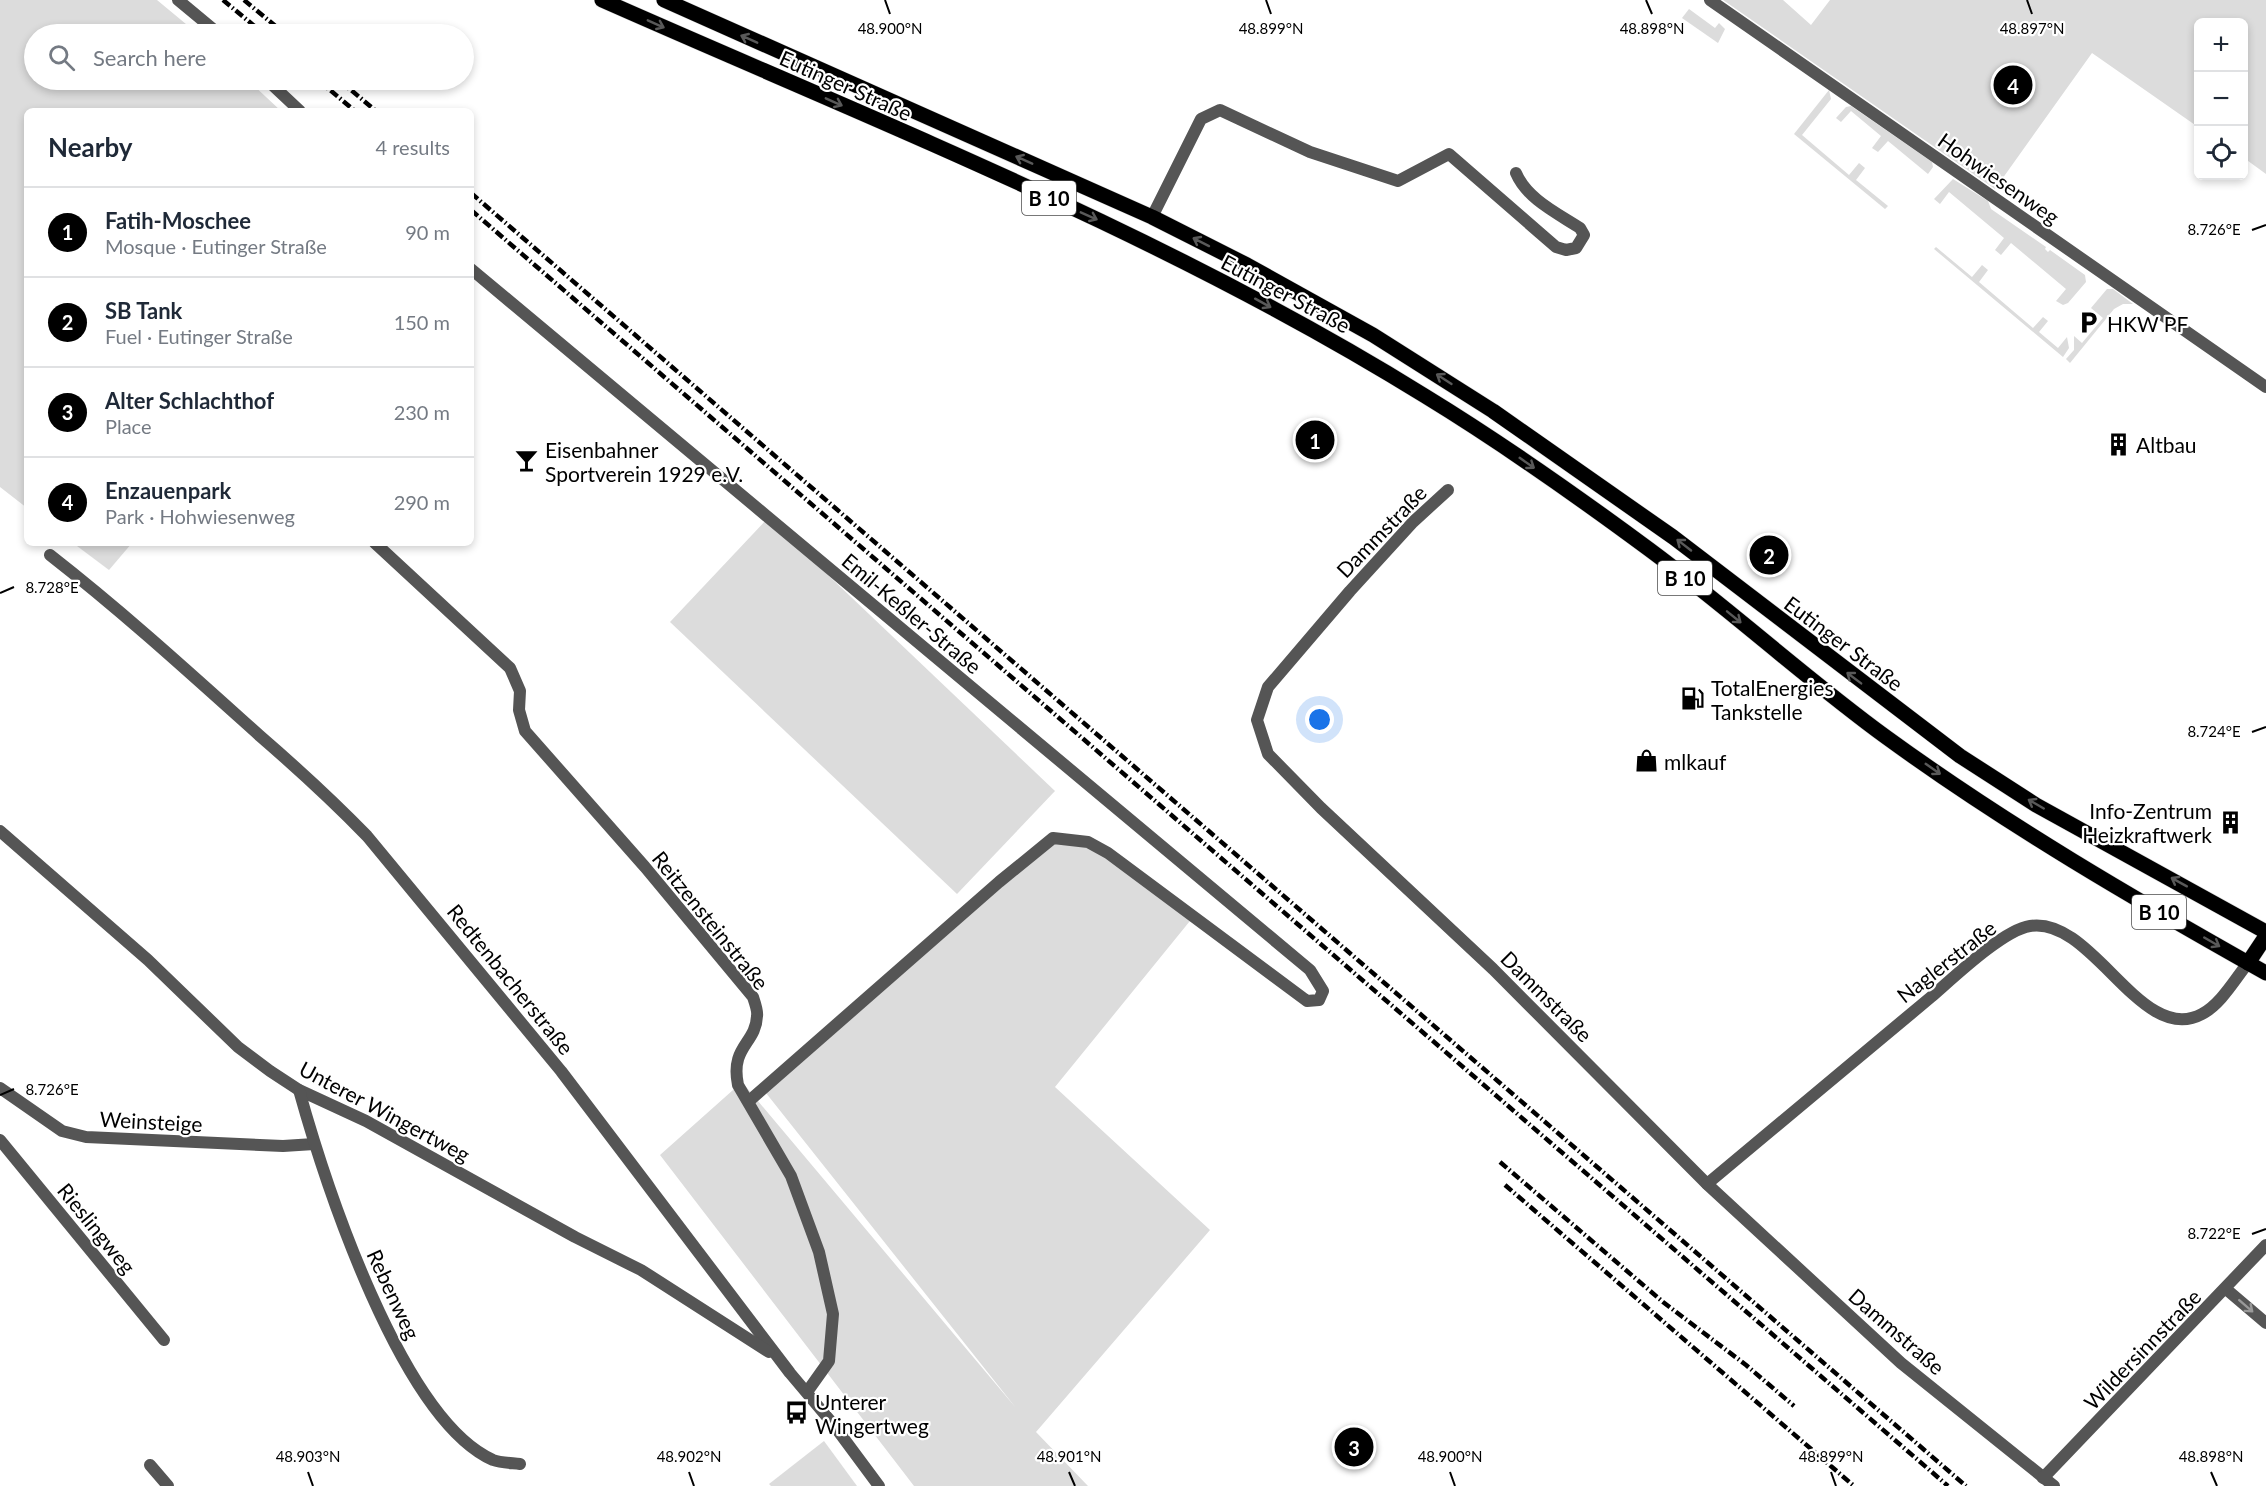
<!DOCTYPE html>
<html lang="en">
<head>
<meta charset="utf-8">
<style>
  :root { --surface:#fff; --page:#f2f2f3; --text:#1f2937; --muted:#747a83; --line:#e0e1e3; --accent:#000 }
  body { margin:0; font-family:Lato,sans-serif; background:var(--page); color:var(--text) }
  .controls { position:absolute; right:18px; top:18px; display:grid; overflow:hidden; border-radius:9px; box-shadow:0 3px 9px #0003 }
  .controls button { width:54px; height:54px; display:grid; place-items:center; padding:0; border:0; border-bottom:2px solid var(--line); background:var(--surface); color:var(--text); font:30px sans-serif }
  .you { position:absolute; left:1320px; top:720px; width:21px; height:21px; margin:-15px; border:4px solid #fff; border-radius:50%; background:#1a73e8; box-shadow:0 0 0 9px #1a73e833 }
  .badge { display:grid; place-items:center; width:39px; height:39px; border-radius:50%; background:var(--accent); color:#fff; font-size:20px; font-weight:700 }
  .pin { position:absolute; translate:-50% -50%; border:3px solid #fff; box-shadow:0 2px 6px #0006 }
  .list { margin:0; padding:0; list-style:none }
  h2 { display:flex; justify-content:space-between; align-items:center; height:78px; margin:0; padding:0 24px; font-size:26px }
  h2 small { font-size:20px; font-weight:400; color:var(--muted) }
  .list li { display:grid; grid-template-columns:39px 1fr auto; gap:18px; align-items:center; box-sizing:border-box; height:90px; padding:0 24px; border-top:2px solid var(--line) }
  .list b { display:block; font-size:22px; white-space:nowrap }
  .list p { margin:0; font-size:20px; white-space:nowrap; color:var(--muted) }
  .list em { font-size:20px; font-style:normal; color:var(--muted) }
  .icon { flex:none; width:33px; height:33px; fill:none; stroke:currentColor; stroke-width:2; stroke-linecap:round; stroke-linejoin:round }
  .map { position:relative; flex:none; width:2266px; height:1486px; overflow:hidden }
  .search { position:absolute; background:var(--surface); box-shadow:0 3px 9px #0003; left:24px; top:24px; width:450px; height:66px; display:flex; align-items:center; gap:15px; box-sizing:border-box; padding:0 21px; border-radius:33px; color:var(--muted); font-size:22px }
  .panel { position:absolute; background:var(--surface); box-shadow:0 3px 9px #0003; left:24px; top:108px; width:450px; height:438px; border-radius:9px }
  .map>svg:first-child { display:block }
  .green { fill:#dcdcdc }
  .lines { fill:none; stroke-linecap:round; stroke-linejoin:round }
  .primary-casing { stroke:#dbdbdb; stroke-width:16 }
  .minor { stroke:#555; stroke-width:12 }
  .primary { stroke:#000; stroke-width:15 }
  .rail { stroke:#000; stroke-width:4.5; stroke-dasharray:9 3 1.5 3; stroke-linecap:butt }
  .oneway { stroke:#595959 }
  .oneway2 { stroke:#999 }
  .ticks { fill:none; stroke:#000; stroke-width:2 }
  .labels { text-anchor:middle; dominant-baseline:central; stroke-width:4.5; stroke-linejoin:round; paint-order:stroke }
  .shield { fill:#fff; stroke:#4c4c4c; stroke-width:1.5 }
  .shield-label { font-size:20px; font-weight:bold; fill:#000 }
  .street-label { font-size:21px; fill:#000; stroke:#fff }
  .poi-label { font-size:21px; fill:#000; stroke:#fff; text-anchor:start }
  .ticks-label { font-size:15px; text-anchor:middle; fill:#000; stroke:#fff; stroke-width:4.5; stroke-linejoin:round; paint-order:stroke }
</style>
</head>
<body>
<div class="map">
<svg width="2266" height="1486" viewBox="0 0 2266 1486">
  <rect width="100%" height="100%" fill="#fff"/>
  <g class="green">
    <path d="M0 0H157L198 34H34V80H248L281 111H27V508L0 487Z"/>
    <path d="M1723 0H1783L1811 25 1830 0H2266V174L2244 158V22H2198V127L2092 53 1995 189Z"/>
    <path d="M1689 9 1715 28 1719 23 1725 29 1718 43 1682 18Z"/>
    <path d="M1829 90 1831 99 1802 135 1849 175 1859 163 1865 168 1856 180 1888 206 1885 209 1794 134Z"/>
    <path d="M1851 106 1932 162 1933 167 1928 174 1888 141 1878 152 1872 148 1881 136 1851 111 1841 122 1836 118 1846 107Z"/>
    <path d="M1953 179 1988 201 1991 209 2046 247 2045 249 2048 252 2050 250 2085 275 2086 282 2068 303 2063 305 2056 301 2066 289 2011 243 2001 255 1995 250 2004 238 1949 192 1940 204 1934 199Z"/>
    <path d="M1936 247 1972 277 1982 265 1988 270 1979 282 2033 328 2043 317 2048 321 2039 332 2058 348 2067 337 2069 348 2063 357 1934 249Z"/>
    <path d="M2107 289H2113L2133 304H2123L2114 309 2070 363 2066 359 2074 350V336L2082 343 2103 318 2091 308Z"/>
    <path d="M768 518 1055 791 957 894 670 622Z"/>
    <path d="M73 543H132L109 570Z"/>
    <path d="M1053 838 1088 842 1194 916 1055 1087 1210 1230 1036 1432 1088 1486H914L660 1155 742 1082 1016 1408 766 1093Z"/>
    <path d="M824 1441 857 1486H771L769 1484Z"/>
  </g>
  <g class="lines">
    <defs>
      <g id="primary">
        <path d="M602 0C880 123 1166 235 1425 396 1502 443 1577 496 1650 550 1731 610 1805 678 1886 737 2007 825 2136 900 2266 973"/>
        <path d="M664 0 1152 217 1247 265 1373 335 1493 411 1673 537 1960 756 2036 805 2266 932"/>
        <path d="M2248 963 2266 936"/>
      </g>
    </defs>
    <use href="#primary" class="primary-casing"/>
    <g class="minor">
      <path d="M178 0 219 34"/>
      <path d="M1710 0 2266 387"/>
      <path d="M267 80 300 111"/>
      <path d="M1152 217 1201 119 1220 110 1310 152 1398 181 1449 154 1556 247 1566 250 1576 248 1584 235 1580 228C1557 213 1527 199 1516 173"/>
      <path d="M471 269 1310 970 1323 991 1319 1000 1307 1001 1108 853 1088 842 1053 838 999 882 749 1101"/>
      <path d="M1448 490 1413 522 1350 591 1268 687 1257 720 1268 754 1321 808 1493 969 1707 1184 1901 1363 2054 1486"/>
      <path d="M375 543 510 668 520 691 519 710 525 731 645 867 753 997C755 1003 758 1011 757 1016 756 1044 730 1046 738 1085L791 1176 819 1252 833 1314 829 1361 807 1392"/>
      <path d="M50 555C123 612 191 674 260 736 297 768 333 801 367 836L561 1071 790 1373 833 1424 879 1486"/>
      <path d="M0 831 148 960 238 1047 270 1071 299 1090 366 1121 575 1237 641 1270 769 1352"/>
      <path d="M0 1088 62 1131 86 1137 283 1146 314 1144"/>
      <path d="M299 1090C325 1183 401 1419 493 1460 501 1463 512 1463 520 1464"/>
      <path d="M0 1140 164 1340"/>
      <path d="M1707 1184C1782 1122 1856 1059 1931 997 1953 978 2003 930 2030 926 2093 916 2141 1047 2202 1014 2221 1004 2235 979 2248 963"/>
      <path d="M2226 1289 2266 1323"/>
      <path d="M150 1465 168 1486"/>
      <path d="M2043 1478 2266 1245"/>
    </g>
    <use href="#primary" class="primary"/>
    <g class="rail">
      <path d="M223 0 264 34"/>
      <path d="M244 0 285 34"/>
      <path d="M318 80 355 111"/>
      <path d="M339 80 376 111"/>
      <path d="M471 193 1966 1486"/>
      <path d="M471 210 1948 1486"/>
      <path d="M1500 1162 1663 1302 1746 1365 1794 1406"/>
      <path d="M1505 1185 1854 1486"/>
    </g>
  </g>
  <defs><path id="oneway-shaft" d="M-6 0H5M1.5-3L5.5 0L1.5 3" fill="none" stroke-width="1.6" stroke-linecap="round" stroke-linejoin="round" transform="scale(1.5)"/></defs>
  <g class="oneway">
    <use href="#oneway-shaft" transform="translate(656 24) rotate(24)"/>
    <use href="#oneway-shaft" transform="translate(749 39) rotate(-156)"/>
    <use href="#oneway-shaft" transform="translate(834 102) rotate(24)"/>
    <use href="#oneway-shaft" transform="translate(1024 160) rotate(-156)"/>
    <use href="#oneway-shaft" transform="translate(1089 216) rotate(24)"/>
    <use href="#oneway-shaft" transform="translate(1201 242) rotate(-153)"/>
    <use href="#oneway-shaft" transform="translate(1263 303) rotate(29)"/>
    <use href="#oneway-shaft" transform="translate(1444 379) rotate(-147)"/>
    <use href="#oneway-shaft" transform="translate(1527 463) rotate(35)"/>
    <use href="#oneway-shaft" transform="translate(1684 545) rotate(-142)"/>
    <use href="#oneway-shaft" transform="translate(1734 617) rotate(39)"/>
    <use href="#oneway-shaft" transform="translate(1854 678) rotate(-143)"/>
    <use href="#oneway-shaft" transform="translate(1933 769) rotate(35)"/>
    <use href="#oneway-shaft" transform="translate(2036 804) rotate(-150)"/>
    <use href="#oneway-shaft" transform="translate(2179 882) rotate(-151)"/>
    <use href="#oneway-shaft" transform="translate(2212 942) rotate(30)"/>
  </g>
  <use class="oneway2" href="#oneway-shaft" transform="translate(2246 1306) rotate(41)"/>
  <path class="ticks" d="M885 0 890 14M1266 0 1271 14M1646 0 1652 14M2027 0 2032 14M2252 230 2266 225M0 593 14 587M2252 732 2266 727M0 1095 14 1089M2252 1234 2266 1229M308 1472 313 1486M689 1472 694 1486M1069 1472 1075 1486M1450 1472 1455 1486M1831 1472 1836 1486M2211 1472 2217 1486"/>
  <defs>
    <symbol id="parking-bare" viewBox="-9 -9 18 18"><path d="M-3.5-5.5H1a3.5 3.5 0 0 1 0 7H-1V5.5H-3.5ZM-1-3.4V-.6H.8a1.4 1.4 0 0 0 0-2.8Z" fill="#000" stroke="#fff" stroke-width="2.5" paint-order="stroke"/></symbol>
    <symbol id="building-bare" viewBox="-9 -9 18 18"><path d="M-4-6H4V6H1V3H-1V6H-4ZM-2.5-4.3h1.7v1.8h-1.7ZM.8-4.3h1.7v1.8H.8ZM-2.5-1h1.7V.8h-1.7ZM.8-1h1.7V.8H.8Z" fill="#000" stroke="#fff" stroke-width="2.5" paint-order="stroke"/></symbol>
    <symbol id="bar-bare" viewBox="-9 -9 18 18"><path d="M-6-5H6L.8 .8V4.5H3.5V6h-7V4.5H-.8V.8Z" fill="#000" stroke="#fff" stroke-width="2.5" paint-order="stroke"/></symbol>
    <symbol id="fuel-bare" viewBox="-9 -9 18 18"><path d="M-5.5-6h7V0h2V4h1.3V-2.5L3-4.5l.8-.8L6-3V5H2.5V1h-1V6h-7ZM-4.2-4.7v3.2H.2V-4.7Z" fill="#000" stroke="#fff" stroke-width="2.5" paint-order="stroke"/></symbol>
    <symbol id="shop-bare" viewBox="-9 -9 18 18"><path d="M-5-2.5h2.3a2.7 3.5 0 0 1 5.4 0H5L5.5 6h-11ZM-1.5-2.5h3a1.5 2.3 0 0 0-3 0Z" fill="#000" stroke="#fff" stroke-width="2.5" paint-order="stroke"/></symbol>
    <symbol id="bus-bare" viewBox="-9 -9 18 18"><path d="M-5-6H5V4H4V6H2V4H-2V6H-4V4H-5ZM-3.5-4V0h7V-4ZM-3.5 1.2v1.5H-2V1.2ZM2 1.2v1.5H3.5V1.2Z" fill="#000" stroke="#fff" stroke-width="2.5" paint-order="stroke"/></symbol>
  </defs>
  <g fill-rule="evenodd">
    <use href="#parking-bare" x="2072" y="306" width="33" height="33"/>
    <use href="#building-bare" x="2102" y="428" width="33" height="33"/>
    <use href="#bar-bare" x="510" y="444" width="33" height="33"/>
    <use href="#fuel-bare" x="1676" y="682" width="33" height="33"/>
    <use href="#shop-bare" x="1630" y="744" width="33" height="33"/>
    <use href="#building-bare" x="2214" y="806" width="33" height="33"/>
    <use href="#bus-bare" x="780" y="1396" width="33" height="33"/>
  </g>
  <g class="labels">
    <g class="shield">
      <rect x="1022" y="181" width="54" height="34" rx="4.5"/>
      <rect x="1658" y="561" width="54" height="34" rx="4.5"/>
      <rect x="2132" y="895" width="54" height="34" rx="4.5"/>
    </g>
    <g class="shield-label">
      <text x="1049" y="198">B 10</text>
      <text x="1685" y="578">B 10</text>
      <text x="2159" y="912">B 10</text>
    </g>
    <g class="street-label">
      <text transform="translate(846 85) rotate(24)">Eutinger Straße</text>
      <text transform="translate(1999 178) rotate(35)">Hohwiesenweg</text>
      <text transform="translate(1286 293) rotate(28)">Eutinger Straße</text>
      <text transform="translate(1381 531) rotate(-46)">Dammstraße</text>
      <text transform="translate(912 613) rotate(40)">Emil-Keßler-Straße</text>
      <text transform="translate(1844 643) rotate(37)">Eutinger Straße</text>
      <text transform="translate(711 920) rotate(51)">Reitzensteinstraße</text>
      <text transform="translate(1946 961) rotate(-38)">Naglerstraße</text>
      <text transform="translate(511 979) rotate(51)">Redtenbacherstraße</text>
      <text transform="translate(1547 996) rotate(45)">Dammstraße</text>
      <text transform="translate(385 1111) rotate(28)">Unterer Wingertweg</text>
      <text transform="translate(151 1121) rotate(3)">Weinsteige</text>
      <text transform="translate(97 1228) rotate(51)">Rieslingweg</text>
      <text transform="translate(394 1294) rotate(65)">Rebenweg</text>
      <text transform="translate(1897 1331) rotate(41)">Dammstraße</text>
      <text transform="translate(2142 1349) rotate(-46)">Wildersinnstraße</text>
    </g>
    <g class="poi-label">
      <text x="2107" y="323">HKW PF</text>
      <text x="2136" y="444">Altbau</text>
      <text x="545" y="449">Eisenbahner<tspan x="545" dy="24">Sportverein 1929 e.V.</tspan></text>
      <text x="1711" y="687">TotalEnergies<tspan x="1711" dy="24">Tankstelle</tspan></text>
      <text x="1664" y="761">mlkauf</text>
      <text x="2212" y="810" text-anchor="end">Info-Zentrum<tspan x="2212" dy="24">Heizkraftwerk</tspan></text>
      <text x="815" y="1401">Unterer<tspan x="815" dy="24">Wingertweg</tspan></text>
    </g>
  </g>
  <g class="ticks-label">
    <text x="890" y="34">48.900°N</text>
    <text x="1271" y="34">48.899°N</text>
    <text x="1652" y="34">48.898°N</text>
    <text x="2032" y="34">48.897°N</text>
    <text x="2214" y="235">8.726°E</text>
    <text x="52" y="593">8.728°E</text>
    <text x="2214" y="737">8.724°E</text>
    <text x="52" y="1095">8.726°E</text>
    <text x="2214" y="1239">8.722°E</text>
    <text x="308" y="1462">48.903°N</text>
    <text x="689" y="1462">48.902°N</text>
    <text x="1069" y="1462">48.901°N</text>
    <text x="1450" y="1462">48.900°N</text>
    <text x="1831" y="1462">48.899°N</text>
    <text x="2211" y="1462">48.898°N</text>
  </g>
</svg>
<div class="controls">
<button>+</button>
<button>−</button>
<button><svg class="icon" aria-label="locate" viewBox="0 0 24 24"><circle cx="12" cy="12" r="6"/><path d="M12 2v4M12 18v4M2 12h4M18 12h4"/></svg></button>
</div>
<div class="you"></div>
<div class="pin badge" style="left:1315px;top:440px">1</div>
<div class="pin badge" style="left:1769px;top:555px">2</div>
<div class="pin badge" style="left:1354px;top:1447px">3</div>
<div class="pin badge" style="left:2013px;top:85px">4</div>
<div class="search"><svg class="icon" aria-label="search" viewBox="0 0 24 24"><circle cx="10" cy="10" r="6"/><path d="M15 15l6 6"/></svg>Search here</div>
<section class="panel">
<h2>Nearby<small>4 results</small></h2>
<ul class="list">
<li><span class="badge">1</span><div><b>Fatih-Moschee</b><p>Mosque · Eutinger Straße</p></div><em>90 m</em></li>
<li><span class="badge">2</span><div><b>SB Tank</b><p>Fuel · Eutinger Straße</p></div><em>150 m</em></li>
<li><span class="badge">3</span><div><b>Alter Schlachthof</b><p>Place</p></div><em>230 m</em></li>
<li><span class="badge">4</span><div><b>Enzauenpark</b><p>Park · Hohwiesenweg</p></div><em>290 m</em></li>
</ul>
</section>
</div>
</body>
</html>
